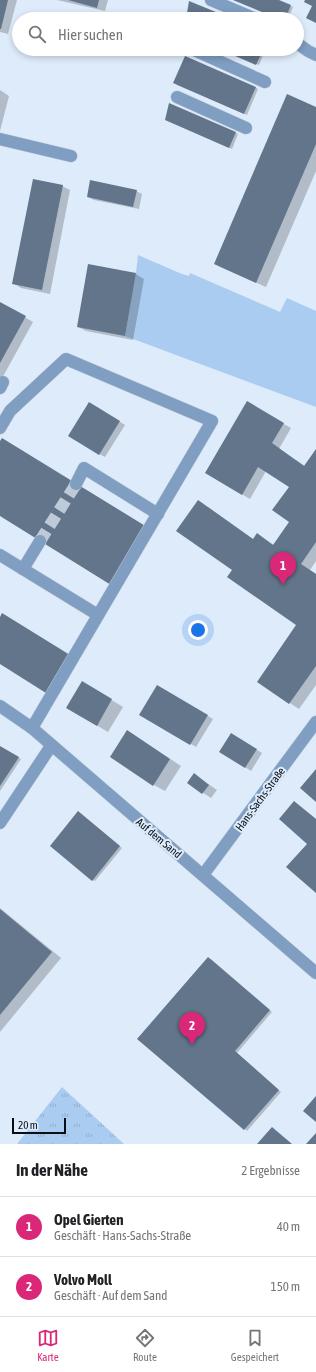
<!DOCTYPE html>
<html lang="de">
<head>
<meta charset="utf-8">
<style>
  :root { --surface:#fff; --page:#f6f6f6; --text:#202124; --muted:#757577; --line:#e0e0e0; --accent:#db2777 }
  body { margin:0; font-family:"Asap Condensed",sans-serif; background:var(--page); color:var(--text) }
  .scale { position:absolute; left:12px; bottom:10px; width:54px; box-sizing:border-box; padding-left:4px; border:2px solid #070d15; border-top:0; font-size:11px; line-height:14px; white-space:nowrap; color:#070d15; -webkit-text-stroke:3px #deebfa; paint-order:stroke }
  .you { position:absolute; left:198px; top:630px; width:14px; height:14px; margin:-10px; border:3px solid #fff; border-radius:50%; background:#1a73e8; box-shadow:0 0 0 6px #1a73e833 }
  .badge { display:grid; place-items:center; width:26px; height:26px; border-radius:50%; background:var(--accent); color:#fff; font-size:13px; font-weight:700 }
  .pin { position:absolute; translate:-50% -33px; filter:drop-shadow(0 1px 2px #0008) }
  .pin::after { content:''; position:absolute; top:21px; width:14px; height:12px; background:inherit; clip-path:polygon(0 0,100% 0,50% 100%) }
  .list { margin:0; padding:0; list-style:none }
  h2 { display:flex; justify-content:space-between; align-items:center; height:52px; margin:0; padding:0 16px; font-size:17px }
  h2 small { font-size:13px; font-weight:400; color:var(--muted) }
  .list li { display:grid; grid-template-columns:26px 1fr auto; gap:12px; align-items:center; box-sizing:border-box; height:60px; padding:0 16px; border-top:1px solid var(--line) }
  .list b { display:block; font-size:15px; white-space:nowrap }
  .list p { margin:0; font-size:13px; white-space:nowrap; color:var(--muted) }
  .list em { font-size:13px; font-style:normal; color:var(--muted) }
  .icon { flex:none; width:22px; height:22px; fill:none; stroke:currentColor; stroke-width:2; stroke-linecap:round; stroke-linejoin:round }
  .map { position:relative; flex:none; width:316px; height:1144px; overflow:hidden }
  .search { position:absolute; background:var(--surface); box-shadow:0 2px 6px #0003; left:12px; right:12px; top:12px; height:44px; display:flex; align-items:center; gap:10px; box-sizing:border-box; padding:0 14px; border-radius:22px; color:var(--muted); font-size:15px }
  .sheet { height:172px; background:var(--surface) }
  nav { display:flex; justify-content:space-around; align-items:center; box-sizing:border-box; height:56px; border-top:1px solid var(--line); background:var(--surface); font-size:11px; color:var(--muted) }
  nav a { display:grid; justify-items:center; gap:2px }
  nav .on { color:var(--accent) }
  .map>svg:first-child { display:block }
  .grass { fill:url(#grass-tufts) }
  .park { fill:#abccf1 }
  .shadow { fill:#0003 }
  .building { fill:#62758b }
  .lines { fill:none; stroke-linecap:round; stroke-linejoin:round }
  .minor-tunnel { stroke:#becad8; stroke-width:12; stroke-dasharray:12 6; stroke-linecap:butt }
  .minor-casing { stroke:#bcc7d5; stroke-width:13 }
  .minor { stroke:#7f9ec1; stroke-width:12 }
  .labels { text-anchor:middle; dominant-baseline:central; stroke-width:4; stroke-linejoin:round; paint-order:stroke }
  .street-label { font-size:11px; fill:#070d15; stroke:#deebfa }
</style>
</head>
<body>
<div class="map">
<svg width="316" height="1144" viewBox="0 0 316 1144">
  <defs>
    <pattern id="grass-tufts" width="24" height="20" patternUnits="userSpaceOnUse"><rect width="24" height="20" fill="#abccf1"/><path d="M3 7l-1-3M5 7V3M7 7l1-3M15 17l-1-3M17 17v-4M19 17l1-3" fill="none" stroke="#92aece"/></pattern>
  </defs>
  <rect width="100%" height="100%" fill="#deebfa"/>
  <path class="grass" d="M62 1087 124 1144H17Z"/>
  <path class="park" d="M138 255 182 274 189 276 190 273 280 312 287 298 316 311V407L125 336 136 273Z"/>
  <g class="shadow">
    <path d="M0 0H17L8 34 0 32Z"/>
    <path d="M57 0H108L105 11Z"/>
    <path d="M234 0H276L293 7 288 19H280Z"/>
    <path d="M220 49H275L272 54 265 51 259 65Z"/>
    <path d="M177 85 255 87 258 89 247 115Z"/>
    <path d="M0 90 9 96 0 131Z"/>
    <path d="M169 104 238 134 232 149 169 121Z"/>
    <path d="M316 108V171L266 287 225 269 215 264Z"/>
    <path d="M62 186 70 190 50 294 21 288 13 283Z"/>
    <path d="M136 191 142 194 139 209 94 200 88 197Z"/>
    <path d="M136 274 144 279 133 340 86 331 78 327Z"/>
    <path d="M0 303 33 322 0 382Z"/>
    <path d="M247 403 291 428 279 449 305 466 316 451V561L310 570 316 574V685L299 709 258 682 298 625 233 569 208 507 254 540 258 535 274 545 290 522V487L266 471 250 499 206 473Z"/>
    <path d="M95 406 125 425 105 457 99 454Z"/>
    <path d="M82 682 123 707 108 732 67 708Z"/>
    <path d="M158 686 213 719 196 747 141 714Z"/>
    <path d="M128 731 181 766 165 791 154 785Z"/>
    <path d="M237 737 262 753 251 771 245 767Z"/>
    <path d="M0 747 21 759 0 791Z"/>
    <path d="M194 774 217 790 211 798 188 783Z"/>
    <path d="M294 802 316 819V892L308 843Z"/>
    <path d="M81 814 122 848 95 881 92 880Z"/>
    <path d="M0 908 61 958 0 1032Z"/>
    <path d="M211 959 272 1012 237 1053 281 1092 247 1131 138 1038Z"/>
  </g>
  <g class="building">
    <path d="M0 0H8L1 29H0Z"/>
    <path d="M68 0H99L97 8Z"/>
    <path d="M233 0H279L291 5 285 19H279Z"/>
    <path d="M305 0H316V23L306 18 312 6 304 2Z"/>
    <path d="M189 1 233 19H186Z"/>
    <path d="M219 49H272L270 53 263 50 256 65Z"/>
    <path d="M185 56 256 87 244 114 173 83Z"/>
    <path d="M287 94 316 107V144L256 283 214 264Z"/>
    <path d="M169 103 236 132 229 148 165 120Z"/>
    <path d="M33 179 63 185 42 290 12 284Z"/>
    <path d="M90 180 137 190 133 207 87 197Z"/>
    <path d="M88 264 136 273 125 336 77 327Z"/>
    <path d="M0 302 26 316 0 363Z"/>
    <path d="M247 401 284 423 272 443 304 466 316 449V542L301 564 316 574V666L289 704 257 682 296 625 227 577 232 570 176 531 198 500 253 539 257 533 273 545 289 522 272 510 289 487 258 467 242 495 205 473Z"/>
    <path d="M89 402 120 421 99 455 68 436Z"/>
    <path d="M2 438 147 527 111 585 0 516V441Z"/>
    <path d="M2 613 70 655 46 693 0 664V617Z"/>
    <path d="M82 681 112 699 97 726 66 708Z"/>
    <path d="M157 685 208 715 190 745 139 715Z"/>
    <path d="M127 730 170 759 153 786 110 757Z"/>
    <path d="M231 733 257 749 245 768 219 752Z"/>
    <path d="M0 746 19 757 0 786Z"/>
    <path d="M316 769V802L300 788Z"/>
    <path d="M194 773 209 785 202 794 187 783Z"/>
    <path d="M294 801 316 819V893L286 867 307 844 279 819Z"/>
    <path d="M78 811 120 846 92 881 50 846Z"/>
    <path d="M0 909 52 952 0 1015Z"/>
    <path d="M208 957 270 1010 235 1051 279 1090 244 1130 137 1039Z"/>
    <path d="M316 1096V1122L303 1111Z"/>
    <path d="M272 1127 292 1144H257Z"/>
    <path d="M316 1133V1144H306Z"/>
  </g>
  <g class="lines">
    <path class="minor-tunnel" d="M40 541 76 484"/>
    <defs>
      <g id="minor">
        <path d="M211 0 256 19"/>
        <path d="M297 43 308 51 316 55"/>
        <path d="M192 49 265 82"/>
        <path d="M177 97 246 128"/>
        <path d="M0 139 71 156"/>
        <path d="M0 388 3 382"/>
        <path d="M0 428 10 411 66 359 212 421 32 728"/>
        <path d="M76 484 84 468 158 514"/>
        <path d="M0 555 98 615"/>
        <path d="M23 569 40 541"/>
        <path d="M0 706 32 728 316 973"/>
        <path d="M0 823 51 746"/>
        <path d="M203 875 316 722"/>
      </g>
    </defs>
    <use href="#minor" class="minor-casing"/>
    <use href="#minor" class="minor"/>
  </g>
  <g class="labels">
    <g class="street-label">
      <text transform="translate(260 799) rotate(-54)">Hans-Sachs-Straße</text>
      <text transform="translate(159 838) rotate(40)">Auf dem Sand</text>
    </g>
  </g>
</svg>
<div class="scale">20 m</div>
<div class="you"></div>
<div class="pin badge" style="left:283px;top:585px">1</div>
<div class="pin badge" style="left:192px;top:1045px">2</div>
<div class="search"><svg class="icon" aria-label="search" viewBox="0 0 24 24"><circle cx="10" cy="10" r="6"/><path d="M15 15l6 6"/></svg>Hier suchen</div>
</div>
<section class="sheet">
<h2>In der Nähe<small>2 Ergebnisse</small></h2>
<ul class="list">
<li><span class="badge">1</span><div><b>Opel Gierten</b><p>Geschäft · Hans-Sachs-Straße</p></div><em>40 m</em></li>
<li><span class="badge">2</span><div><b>Volvo Moll</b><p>Geschäft · Auf dem Sand</p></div><em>150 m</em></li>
</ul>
</section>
<nav>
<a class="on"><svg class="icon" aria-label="map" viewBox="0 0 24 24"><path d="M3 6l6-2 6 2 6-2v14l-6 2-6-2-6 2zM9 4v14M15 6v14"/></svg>Karte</a>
<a><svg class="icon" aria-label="directions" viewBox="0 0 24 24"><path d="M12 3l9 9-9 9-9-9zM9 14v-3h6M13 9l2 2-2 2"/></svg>Route</a>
<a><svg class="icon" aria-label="saved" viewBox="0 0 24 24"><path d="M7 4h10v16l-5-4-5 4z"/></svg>Gespeichert</a>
</nav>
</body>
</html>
